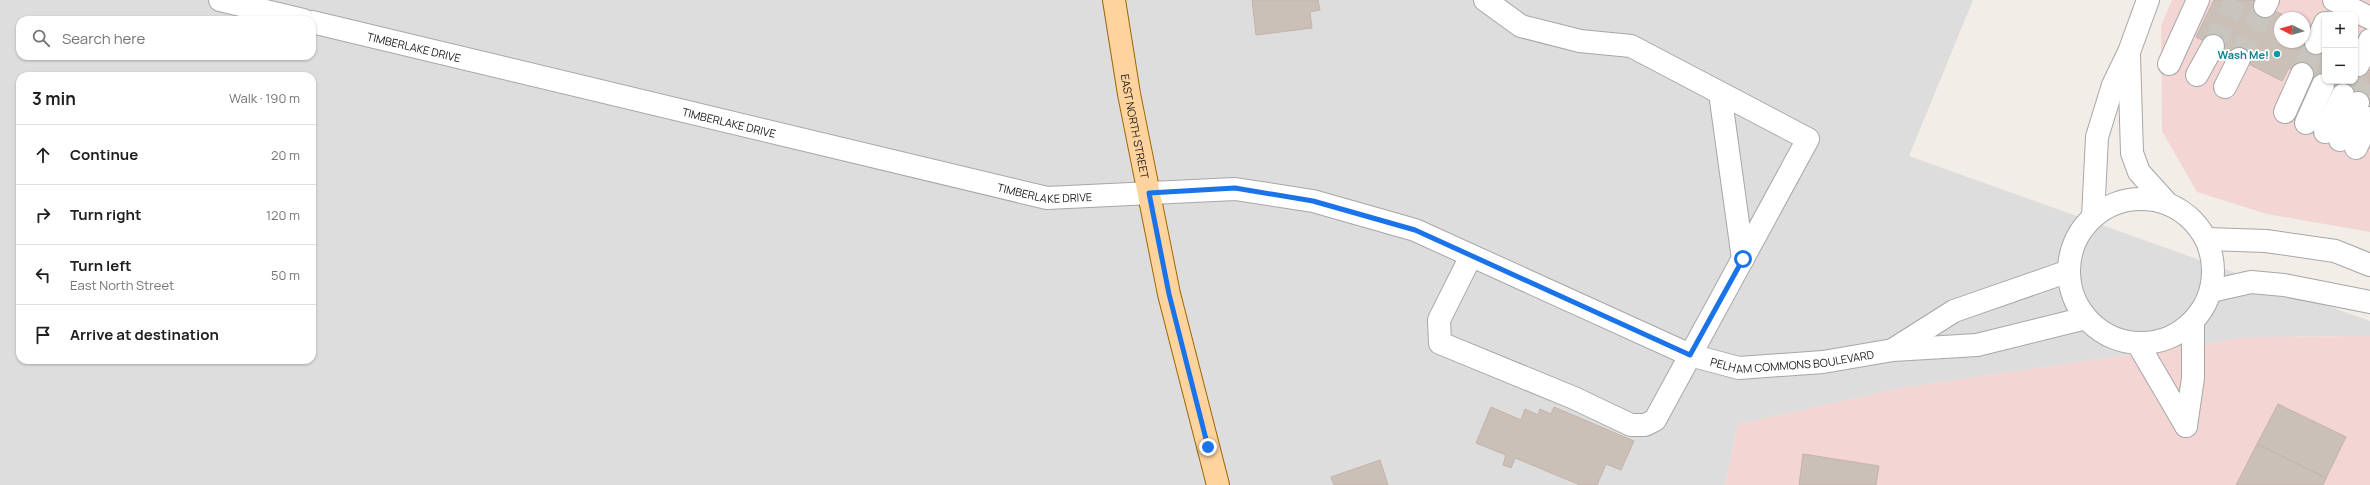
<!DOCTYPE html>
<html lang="en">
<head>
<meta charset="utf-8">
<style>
  :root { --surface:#fff; --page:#f6f6f6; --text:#202124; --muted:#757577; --line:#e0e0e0 }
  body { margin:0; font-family:Manrope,sans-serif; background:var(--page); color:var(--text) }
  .controls { position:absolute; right:12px; top:12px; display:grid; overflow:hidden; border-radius:8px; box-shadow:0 1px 3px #0004 }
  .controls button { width:36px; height:36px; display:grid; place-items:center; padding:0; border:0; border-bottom:1px solid var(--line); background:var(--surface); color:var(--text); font:20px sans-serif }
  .compass { position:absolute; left:2274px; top:12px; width:36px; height:36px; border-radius:50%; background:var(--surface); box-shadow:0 1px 3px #0004; rotate:276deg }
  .stop { position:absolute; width:12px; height:12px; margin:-9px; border:3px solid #1a73e8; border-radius:50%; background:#fff }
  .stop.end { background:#1a73e8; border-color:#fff; box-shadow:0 1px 4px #0008 }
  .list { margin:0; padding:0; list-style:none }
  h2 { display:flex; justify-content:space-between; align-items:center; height:52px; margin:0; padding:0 16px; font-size:17px }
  h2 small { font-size:13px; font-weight:400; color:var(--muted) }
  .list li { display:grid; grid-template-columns:26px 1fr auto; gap:12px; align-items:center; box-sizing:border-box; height:60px; padding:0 16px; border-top:1px solid var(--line) }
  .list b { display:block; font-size:15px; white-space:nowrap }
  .list p { margin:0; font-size:13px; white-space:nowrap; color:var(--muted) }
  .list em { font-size:13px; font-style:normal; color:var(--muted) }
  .icon { flex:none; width:22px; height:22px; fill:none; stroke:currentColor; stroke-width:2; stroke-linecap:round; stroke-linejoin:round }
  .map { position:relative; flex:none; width:2370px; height:485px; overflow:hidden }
  .search { position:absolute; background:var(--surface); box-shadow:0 1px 3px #0004; left:16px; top:16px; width:300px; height:44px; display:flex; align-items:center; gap:10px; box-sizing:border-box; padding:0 14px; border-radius:12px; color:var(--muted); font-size:15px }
  .panel { position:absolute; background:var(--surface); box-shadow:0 1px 3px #0004; left:16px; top:72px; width:300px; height:292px; border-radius:12px }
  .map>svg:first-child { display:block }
  .residential { fill:#dedddd; fill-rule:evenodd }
  .commercial { fill:#f3d5d4; fill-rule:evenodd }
  .building { fill:#cac0b8; stroke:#c5b3a7 }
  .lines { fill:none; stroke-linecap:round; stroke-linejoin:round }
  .minor-tunnel { stroke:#c8c4be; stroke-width:22; stroke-dasharray:22 11; stroke-linecap:butt }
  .minor-casing { stroke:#a7a7a7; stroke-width:24 }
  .major-casing { stroke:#9c6600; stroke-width:24 }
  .minor { stroke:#fff; stroke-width:22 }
  .major { stroke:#ffd39d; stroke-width:22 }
  .route { stroke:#1a73e8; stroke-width:5 }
  .culture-dot { fill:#0f9aa8; stroke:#fff; stroke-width:1.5 }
  .labels { text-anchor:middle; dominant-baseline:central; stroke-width:3.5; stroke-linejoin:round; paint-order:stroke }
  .street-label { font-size:11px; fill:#202020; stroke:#fff }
  .culture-label { font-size:11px; font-weight:bold; fill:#0d838f; stroke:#fff; text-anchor:end }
</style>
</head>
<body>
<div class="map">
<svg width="2370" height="485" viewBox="0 0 2370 485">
  <rect width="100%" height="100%" fill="#f2ede6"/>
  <path class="residential" d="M0 0H1973L1909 156 2370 321V336L2250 337 1901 388 1738 424 1725 485H0ZM20 20H312V56H20ZM20 76H312V360H20Z"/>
  <g class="commercial">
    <path d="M2172 0H2370V232L2267 214 2197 192 2162 131 2161 26ZM2325 15H2355V81H2325ZM2280 18H2304V42H2280Z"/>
    <path d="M2370 336V485H1725L1738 424 1901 388 2250 337Z"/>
  </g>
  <g class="building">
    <path d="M1252 0H1318L1320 10 1310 12 1312 28 1256 35Z"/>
    <path d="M2214 0H2254L2289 18H2280V42H2304V37L2325 48V81H2355V63L2370 71V109L2289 68 2282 81 2196 37Z"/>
    <path d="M2278 404 2346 437 2326 478 2257 444Z"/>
    <path d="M1491 407 1521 420 1525 409 1538 415 1540 409 1551 414 1554 407 1634 441 1621 470 1606 464 1597 485H1580L1515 458 1511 468 1503 465 1506 455 1476 443Z"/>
    <path d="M2257 444 2326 478 2323 485H2236Z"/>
    <path d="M1803 454 1879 466 1876 485H1799Z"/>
    <path d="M1380 460 1388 485H1334L1331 477Z"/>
  </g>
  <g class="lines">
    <g class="minor-tunnel">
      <path d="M2213 46 2236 0"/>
      <path d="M2239 59 2265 6"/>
      <path d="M2302 74 2316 43"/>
      <path d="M2343 95 2350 81"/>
      <path d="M2358 103 2370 79"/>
    </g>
    <defs>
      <g id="minor">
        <path d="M220 0 303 20"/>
        <path d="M2334 0 2370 18"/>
        <path d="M2265 6 2268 0"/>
        <path id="s1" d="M312 22 1047 198 1235 189 1313 201 1415 230 1690 355 1739 368 1823 362 1893 350 1977 345 2086 318"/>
        <path d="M2316 43 2325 23"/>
        <path d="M2129 55 2132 153 2139 172 2166 202"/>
        <path d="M2169 64 2198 0"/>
        <path d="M2358 65 2370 40"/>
        <path d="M2197 75 2213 46"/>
        <path d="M2225 87 2239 59"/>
        <path d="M1720 93 1743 259"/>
        <path d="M2285 112 2302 74"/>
        <path d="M2306 123 2323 85"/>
        <path d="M2325 132 2343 95"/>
        <path d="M2340 140 2358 103"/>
        <path d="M2356 148 2370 118"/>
        <circle cx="2141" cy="271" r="72"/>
        <path d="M2093 217 2097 137 2113 85 2129 52 2148 0"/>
        <path d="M2207 239 2266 241 2335 251 2370 265"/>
        <path d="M1471 256 1439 320 1440 343 1574 398 1631 425H1645L1655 420 1808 139 1631 46 1580 41 1521 26 1485 0"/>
        <path d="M2211 291 2251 282 2284 285 2370 302"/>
        <path d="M2138 344 2186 426"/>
        <path d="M1894 349 1954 311 2069 271"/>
        <path d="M2186 426 2193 378V322"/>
      </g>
      <g id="major">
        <path id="s2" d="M1114 0 1129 94 1169 294 1218 485"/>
      </g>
    </defs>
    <use href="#minor" class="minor-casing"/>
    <use href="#major" class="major-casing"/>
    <use href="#minor" class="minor"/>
    <use href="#major" class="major"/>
  </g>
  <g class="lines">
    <path class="route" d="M1208 447 1169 294 1149 193 1235 188 1313 201 1415 230 1690 355 1743 259"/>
  </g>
  <circle class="culture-dot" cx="2277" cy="54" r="4"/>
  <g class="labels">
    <g class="street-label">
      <text stroke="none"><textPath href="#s1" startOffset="105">TIMBERLAKE DRIVE</textPath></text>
      <text stroke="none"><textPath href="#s1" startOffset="429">TIMBERLAKE DRIVE</textPath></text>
      <text stroke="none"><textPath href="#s2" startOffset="128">EAST NORTH STREET</textPath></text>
      <text stroke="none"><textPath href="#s1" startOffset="753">TIMBERLAKE DRIVE</textPath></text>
      <text stroke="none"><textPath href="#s1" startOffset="1535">PELHAM COMMONS BOULEVARD</textPath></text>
    </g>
    <g class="culture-label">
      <text x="2269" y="54">Wash Me!</text>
    </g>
  </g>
</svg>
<div class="controls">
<button>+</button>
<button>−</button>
</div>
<svg class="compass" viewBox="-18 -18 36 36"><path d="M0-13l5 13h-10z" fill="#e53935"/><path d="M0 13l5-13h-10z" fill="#757577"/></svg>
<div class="stop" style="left:1743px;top:259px"></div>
<div class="stop end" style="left:1208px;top:447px"></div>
<div class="search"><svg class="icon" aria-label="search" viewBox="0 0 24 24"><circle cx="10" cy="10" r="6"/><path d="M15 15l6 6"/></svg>Search here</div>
<section class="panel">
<h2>3 min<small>Walk · 190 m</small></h2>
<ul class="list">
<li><svg class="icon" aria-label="ahead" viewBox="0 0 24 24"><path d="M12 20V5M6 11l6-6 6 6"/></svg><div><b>Continue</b></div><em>20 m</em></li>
<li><svg class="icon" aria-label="right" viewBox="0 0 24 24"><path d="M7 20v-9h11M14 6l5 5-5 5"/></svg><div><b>Turn right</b></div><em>120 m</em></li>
<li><svg class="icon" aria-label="left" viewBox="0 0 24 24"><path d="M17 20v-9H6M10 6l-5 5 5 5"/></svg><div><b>Turn left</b><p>East North Street</p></div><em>50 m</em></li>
<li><svg class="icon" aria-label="arrive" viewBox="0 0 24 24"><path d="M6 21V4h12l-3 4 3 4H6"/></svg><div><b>Arrive at destination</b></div></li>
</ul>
</section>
</div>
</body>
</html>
